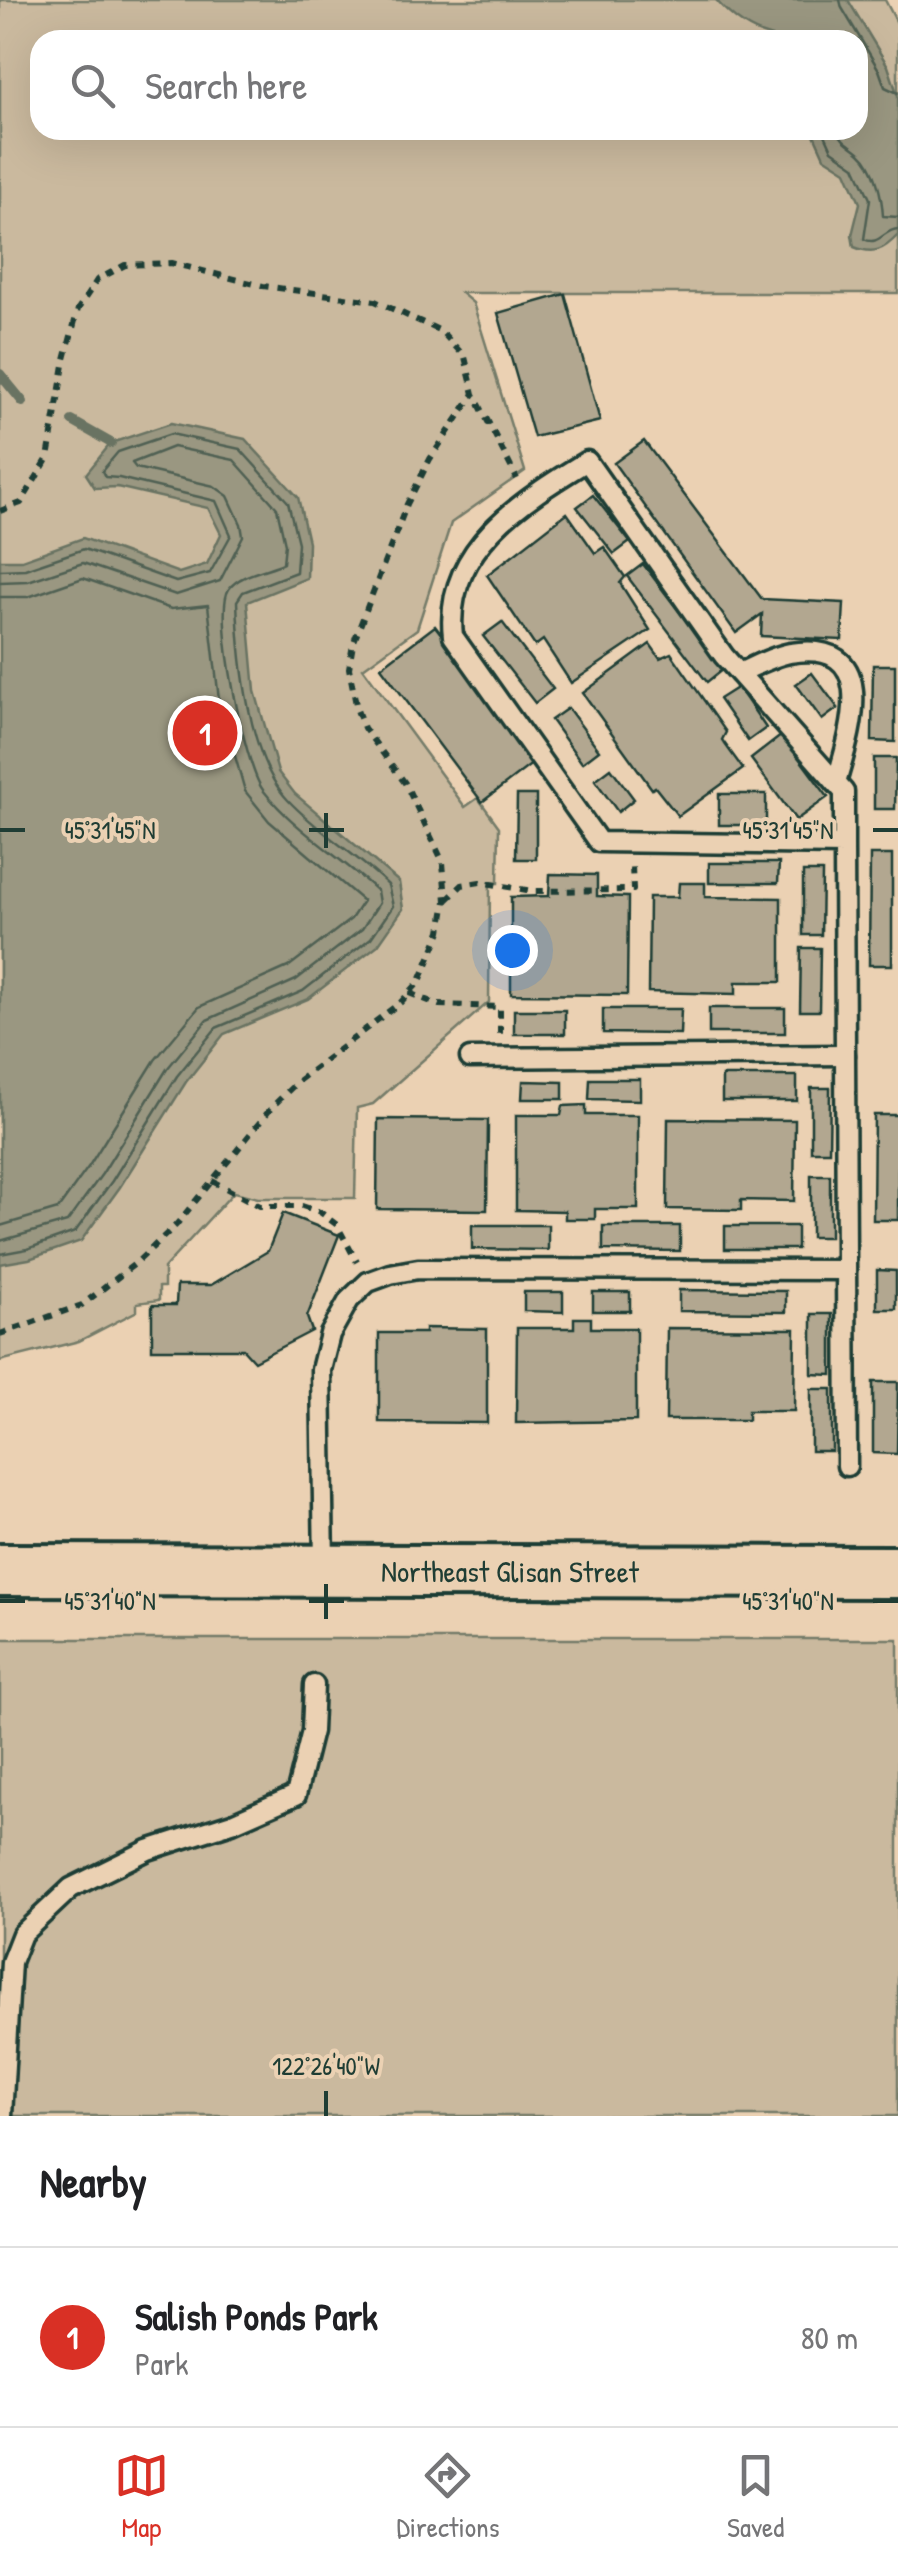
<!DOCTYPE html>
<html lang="en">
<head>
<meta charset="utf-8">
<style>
  :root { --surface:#fff; --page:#f6f6f6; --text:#202124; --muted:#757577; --line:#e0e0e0; --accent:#d93025 }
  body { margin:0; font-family:"Patrick Hand",sans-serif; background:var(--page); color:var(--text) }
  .you { position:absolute; left:512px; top:950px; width:35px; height:35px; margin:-25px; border:8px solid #fff; border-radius:50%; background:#1a73e8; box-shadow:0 0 0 15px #1a73e833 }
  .badge { display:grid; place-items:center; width:65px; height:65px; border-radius:50%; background:var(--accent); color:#fff; font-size:32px; font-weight:700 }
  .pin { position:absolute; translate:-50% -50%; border:5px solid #fff; box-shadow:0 2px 10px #0006 }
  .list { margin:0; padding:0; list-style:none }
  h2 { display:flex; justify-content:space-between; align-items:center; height:130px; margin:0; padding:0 40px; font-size:42px }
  h2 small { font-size:32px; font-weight:400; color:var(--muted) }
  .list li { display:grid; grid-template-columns:65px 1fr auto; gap:30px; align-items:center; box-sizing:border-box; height:180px; padding:0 40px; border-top:2px solid var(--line) }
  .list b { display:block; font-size:38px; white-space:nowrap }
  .list p { margin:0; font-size:32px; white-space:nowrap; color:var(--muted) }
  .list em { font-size:32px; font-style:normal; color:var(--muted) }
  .icon { flex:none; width:55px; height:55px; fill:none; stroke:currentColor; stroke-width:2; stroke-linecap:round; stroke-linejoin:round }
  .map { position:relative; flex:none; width:898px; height:2116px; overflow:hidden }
  .search { position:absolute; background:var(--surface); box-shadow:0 10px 40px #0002; left:30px; right:30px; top:30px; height:110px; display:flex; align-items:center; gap:25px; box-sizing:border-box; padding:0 35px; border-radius:30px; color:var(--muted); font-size:38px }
  .sheet { height:310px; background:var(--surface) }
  nav { display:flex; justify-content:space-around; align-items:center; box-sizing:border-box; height:140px; border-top:2px solid var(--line); background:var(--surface); font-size:28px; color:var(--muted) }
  nav a { display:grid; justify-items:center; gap:5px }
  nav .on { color:var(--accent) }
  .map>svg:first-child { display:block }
  .green { fill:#cab99e; stroke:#747b69; stroke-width:2.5; fill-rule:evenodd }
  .water { fill:#9a9781; stroke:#697362; stroke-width:2.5 }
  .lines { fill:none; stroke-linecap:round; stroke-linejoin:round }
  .shore { stroke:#506153; stroke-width:2.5 }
  .stream { stroke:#697362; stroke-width:10 }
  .building { fill:#b2a790; stroke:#1f3d34; stroke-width:2.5 }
  .lane-casing { stroke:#1f3d34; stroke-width:25 }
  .secondary-casing { stroke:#1f3d34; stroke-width:58 }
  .path { stroke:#1f3d34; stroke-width:6; stroke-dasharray:8 8; stroke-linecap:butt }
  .lane { stroke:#ebd1b3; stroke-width:18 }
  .secondary { stroke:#ebd1b3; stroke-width:50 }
  .ticks { fill:none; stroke:#1f3d34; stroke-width:4 }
  .labels { text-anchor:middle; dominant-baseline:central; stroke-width:8; stroke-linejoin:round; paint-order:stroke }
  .street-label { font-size:30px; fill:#1f3d34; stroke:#ebd1b3 }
  .ticks-label { font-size:25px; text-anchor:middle; fill:#1f3d34; stroke:#ebd1b3; stroke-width:8; stroke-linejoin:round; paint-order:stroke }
</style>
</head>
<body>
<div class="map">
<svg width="898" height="2116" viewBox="0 0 898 2116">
  <rect width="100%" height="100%" fill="#ebd1b3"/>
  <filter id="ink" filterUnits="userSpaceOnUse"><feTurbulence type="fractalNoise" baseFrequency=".01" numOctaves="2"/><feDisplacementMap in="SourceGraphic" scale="20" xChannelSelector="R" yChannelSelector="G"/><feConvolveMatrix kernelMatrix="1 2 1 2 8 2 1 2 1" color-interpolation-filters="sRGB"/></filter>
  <g filter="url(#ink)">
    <g class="green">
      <path d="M0 0H885L898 25V293H461L473 303 525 471 451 523 417 629 363 668 465 807 478 798 499 827 498 883H490L489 1002 373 1104 357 1108 355 1198H258L234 1192 164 1268V1287H159V1300L137 1303V1311L79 1341 0 1361ZM40 40H858V130H40Z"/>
      <rect x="0" y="1639" width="898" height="477"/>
    </g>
    <g class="water">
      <path d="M716 0H848L888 66 898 96V235C884 250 874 255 854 247L852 235 860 203 846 171 824 157 812 130H858V40C799 40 759 50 716 0Z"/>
      <path d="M171 423 245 439 298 497 308 542 307 578 247 602 255 691 278 772 295 794 399 882 403 909 378 945 308 999 224 1034 186 1082 120 1187 81 1241 29 1259 0 1264V560H22L83 538 179 573 207 564 221 534 208 508 117 487 95 488 86 474 111 443Z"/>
    </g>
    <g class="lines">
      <g class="shore">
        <path d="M840 0 842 8 879 70 885 87 898 93"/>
        <path d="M823 130 832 150 855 166 870 199 864 239C879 247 884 229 898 229"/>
        <path d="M837 130C843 143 850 144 860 153 876 167 882 197 883 216L898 217"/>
        <path d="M0 570 25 569 84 549 176 582 210 573 231 535 216 501 119 478 105 477 102 471 118 452 171 434 240 449 288 502 298 543 296 572 243 592 237 601C239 658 248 758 288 800 318 832 357 855 388 885L393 906 371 938 303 991 216 1028 177 1076 112 1181 75 1232 27 1249 0 1254"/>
        <path d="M0 582 28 581 83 563 176 595 220 581 243 536 241 524 228 496 214 486 136 468 132 463 173 447 234 460 277 508 285 544 283 563C268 570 239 574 229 589 213 612 245 767 263 790 295 831 340 856 377 891L379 903 362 929 296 980 207 1020 167 1069 102 1174 67 1222 0 1241"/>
        <path d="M0 597H28L83 578 171 609 208 605 219 700 245 791 269 821 363 901 351 919 288 967 199 1007 155 1060 89 1166 58 1209 0 1226"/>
      </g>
      <g class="stream">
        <path d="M0 374 23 402"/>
        <path d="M72 421 111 443"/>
      </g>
    </g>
    <g class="building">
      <path d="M565 294 600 421 534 437 498 313Z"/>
      <path d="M644 441 762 599 844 603 842 640 761 636 762 614 736 633 614 463Z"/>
      <path d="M593 495 630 542 614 554 577 507Z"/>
      <path d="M567 513 595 553 604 547 625 577 620 583 650 630 571 683 543 640 535 646 487 575Z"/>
      <path d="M643 564 723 669 707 682 627 576Z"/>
      <path d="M502 622 553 689 535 703 483 636Z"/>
      <path d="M435 626 537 760 482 802 381 667Z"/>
      <path d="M650 644 660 658 671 653 726 732 722 740 743 769 678 816 655 787 652 789 583 693Z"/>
      <path d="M873 665H895V742L872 741Z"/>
      <path d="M812 673 838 708 822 720 796 684Z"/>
      <path d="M738 687 766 728 748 741 719 699Z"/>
      <path d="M568 708 599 750 582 763 551 720Z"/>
      <path d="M782 735 828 797 796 820 751 759Z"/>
      <path d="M874 758H896L895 809H874Z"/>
      <path d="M611 768 634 799 618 812 595 780Z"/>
      <rect x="719" y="794" width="47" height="31"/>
      <path d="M517 795H536V859H516Z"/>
      <path d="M870 855H892V965H869Z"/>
      <path d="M709 863H779L778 883H709Z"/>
      <path d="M803 872H822L821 935H803Z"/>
      <path d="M550 874 597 875V896L628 897 627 995 511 994V897L549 896Z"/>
      <path d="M679 883H705V897L781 898V982H736V994L648 992 649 897H678Z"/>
      <path d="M801 948H820L819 1011H800Z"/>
      <rect x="709" y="1008" width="76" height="25"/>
      <path d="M603 1009H681L680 1034 603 1033Z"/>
      <rect x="514" y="1010" width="51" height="24"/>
      <rect x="722" y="1076" width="75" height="25"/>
      <path d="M590 1079H640V1100L589 1099Z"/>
      <path d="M523 1081 563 1082V1099H522Z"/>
      <path d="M811 1088H830L829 1151H811Z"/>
      <path d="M586 1105V1115H638V1209H595V1219H565V1211L516 1210V1115H561L563 1106Z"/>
      <path d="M874 1115H898V1220H873Z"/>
      <path d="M378 1119 488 1120 487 1210 377 1209Z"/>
      <path d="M668 1119 795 1120 794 1201 741 1200V1210L667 1209Z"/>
      <rect x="811" y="1175" width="19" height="62"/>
      <path d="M283 1213 339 1235 307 1317 312 1331 254 1361 243 1349H152V1305H176L177 1285H211L268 1251Z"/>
      <path d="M472 1225H548V1250L472 1249Z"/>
      <path d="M603 1226H680V1251L603 1250Z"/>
      <rect x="725" y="1226" width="72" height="23"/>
      <path d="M877 1270 896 1271V1309H877Z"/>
      <path d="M679 1290 786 1291V1312L679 1311Z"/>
      <path d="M524 1292H563V1312L524 1311Z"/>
      <rect x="593" y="1292" width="37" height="19"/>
      <path d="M812 1314H832V1375L812 1374Z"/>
      <path d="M574 1318H591V1328H636V1421L516 1423 517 1328H574Z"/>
      <path d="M425 1328 487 1329V1423L379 1422V1333H425Z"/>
      <path d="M667 1328 795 1329 794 1411H748V1420H666Z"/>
      <path d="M873 1382H898L897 1454 873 1453Z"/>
      <rect x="811" y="1389" width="21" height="62"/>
    </g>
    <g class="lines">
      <defs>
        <g id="lane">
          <path d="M739 673C755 666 773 656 790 653 882 638 851 731 836 783"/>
          <path d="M844 845 599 842 453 636C443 549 523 500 587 461L724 656 844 792V845L847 1466"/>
          <path d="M470 1058 845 1055"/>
          <path d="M324 1566 321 1370 330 1334 349 1300 368 1282 390 1274 418 1269 846 1270"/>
          <path d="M2 2116 11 1962 22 1934 71 1888 148 1850 232 1823 296 1795 312 1731 314 1685"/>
        </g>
        <g id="secondary">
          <path id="s1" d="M0 1570 898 1572"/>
        </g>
      </defs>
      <use href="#lane" class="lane-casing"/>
      <use href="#secondary" class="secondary-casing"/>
      <g class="path">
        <path d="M0 511 21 503 48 458 65 359 78 309 97 280 125 265 171 263 263 286 375 301 441 331 465 357 474 394 517 479"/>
        <path d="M447 900 462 885 480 882 532 891 633 890 632 866"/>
        <path d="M409 993 439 1005 500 1007V1037"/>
        <path d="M212 1181 260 1206H302L320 1212 337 1225 357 1262"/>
        <path d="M0 1334 82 1305 136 1263 176 1225 273 1106 298 1081 401 1002 420 981 441 931 446 901 443 862 405 783 364 728 357 710 349 668 353 644 407 504 430 459 474 394"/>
      </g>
      <use href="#lane" class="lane"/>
      <use href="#secondary" class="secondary"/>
    </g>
  </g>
  <path class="ticks" d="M326 813V848M0 830H25M309 830H344M873 830H898M326 1584V1619M0 1601H25M309 1601H344M873 1601H898M326 2091V2116"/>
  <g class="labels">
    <g class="street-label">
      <text stroke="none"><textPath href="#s1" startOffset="510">Northeast Glisan Street</textPath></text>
    </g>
  </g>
  <g class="ticks-label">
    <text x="110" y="839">45°31'45"N</text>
    <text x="788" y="839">45°31'45"N</text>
    <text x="110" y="1610">45°31'40"N</text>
    <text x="788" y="1610">45°31'40"N</text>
    <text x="326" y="2075">122°26'40"W</text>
  </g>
</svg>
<div class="you"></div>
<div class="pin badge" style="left:205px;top:733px">1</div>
<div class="search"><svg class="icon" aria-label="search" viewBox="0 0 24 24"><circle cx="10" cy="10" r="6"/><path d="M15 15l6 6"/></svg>Search here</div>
</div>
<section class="sheet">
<h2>Nearby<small></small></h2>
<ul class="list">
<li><span class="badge">1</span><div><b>Salish Ponds Park</b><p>Park</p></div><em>80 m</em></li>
</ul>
</section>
<nav>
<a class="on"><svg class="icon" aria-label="map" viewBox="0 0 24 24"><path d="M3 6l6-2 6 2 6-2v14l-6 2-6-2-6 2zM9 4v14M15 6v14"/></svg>Map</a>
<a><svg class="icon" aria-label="directions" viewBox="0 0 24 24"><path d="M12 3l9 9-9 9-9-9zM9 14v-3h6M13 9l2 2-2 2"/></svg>Directions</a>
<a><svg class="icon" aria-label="saved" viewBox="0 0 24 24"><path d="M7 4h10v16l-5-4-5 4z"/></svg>Saved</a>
</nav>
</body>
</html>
